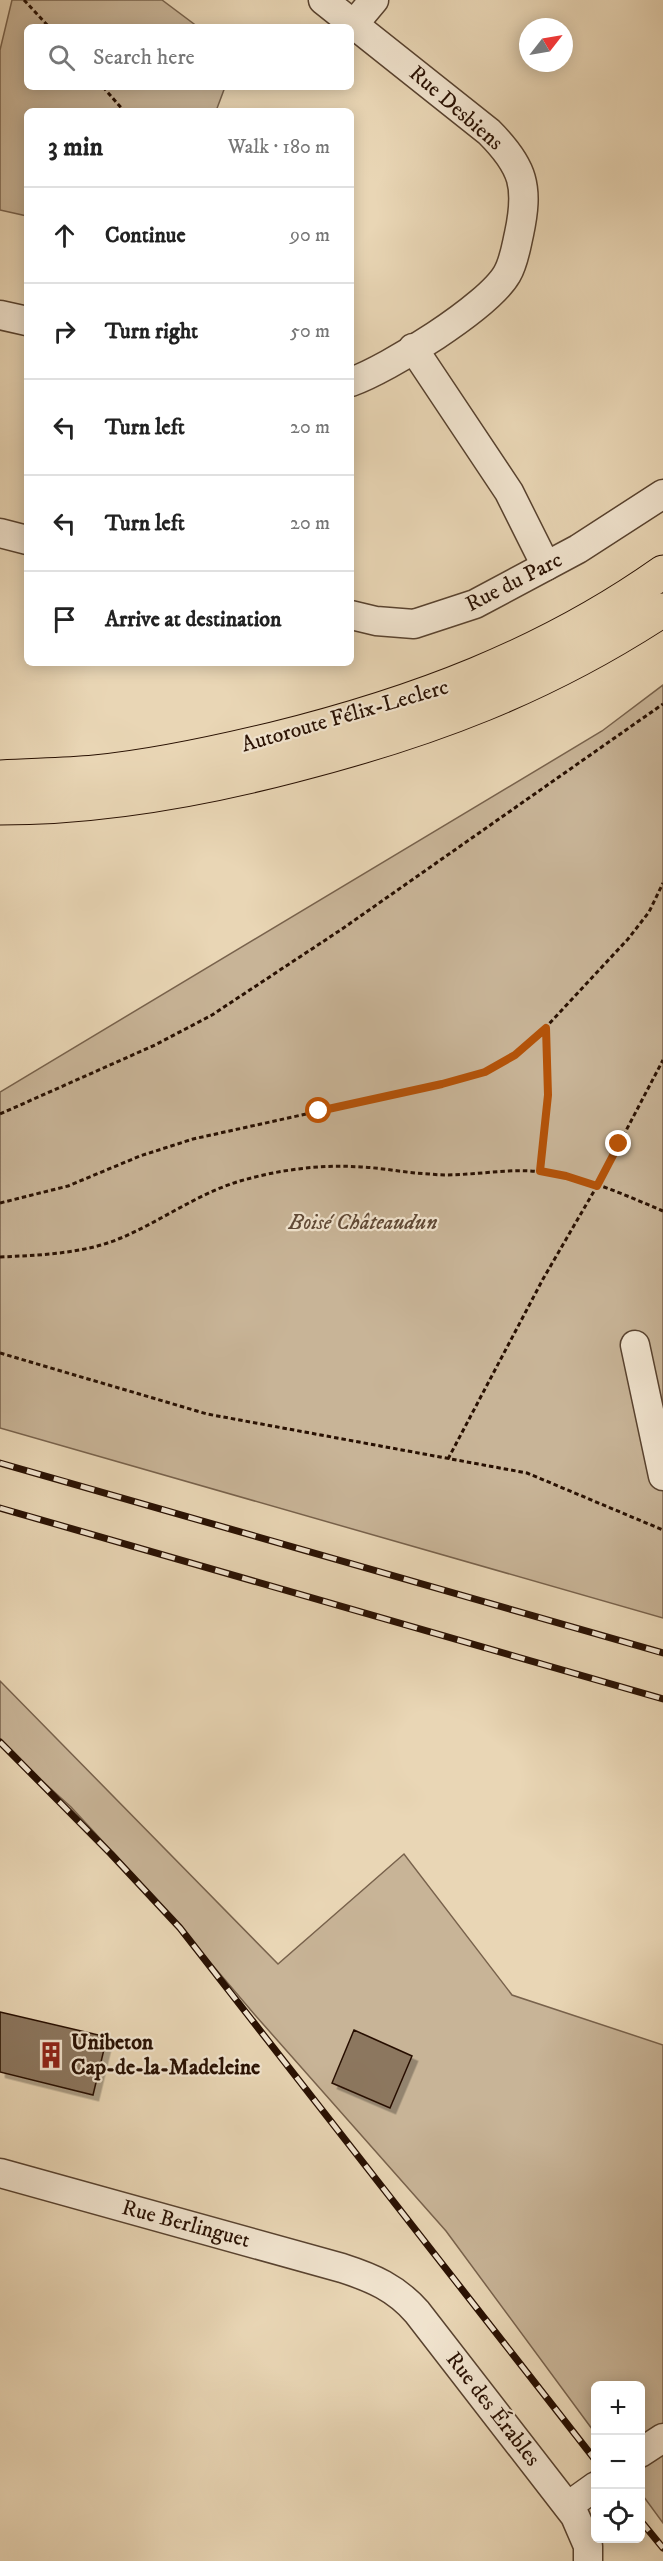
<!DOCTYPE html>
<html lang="en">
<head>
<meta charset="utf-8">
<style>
  :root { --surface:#fff; --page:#f6f6f6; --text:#222; --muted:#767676; --line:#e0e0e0 }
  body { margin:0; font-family:"IM FELL DW Pica",serif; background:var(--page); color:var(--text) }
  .controls { position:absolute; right:18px; bottom:18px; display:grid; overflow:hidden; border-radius:9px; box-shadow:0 3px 15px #0003 }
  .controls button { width:54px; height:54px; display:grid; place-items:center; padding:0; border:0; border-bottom:2px solid var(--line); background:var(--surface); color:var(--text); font:30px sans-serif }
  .compass { position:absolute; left:519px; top:18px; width:54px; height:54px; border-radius:50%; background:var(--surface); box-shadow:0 3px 15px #0003; rotate:59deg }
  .stop { position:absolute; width:18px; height:18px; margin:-14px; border:4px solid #b45309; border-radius:50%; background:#fff }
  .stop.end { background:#b45309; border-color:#fff; box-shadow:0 2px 6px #0008 }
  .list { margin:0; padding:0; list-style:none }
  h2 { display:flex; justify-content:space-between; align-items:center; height:78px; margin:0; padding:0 24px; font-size:26px }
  h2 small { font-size:20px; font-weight:400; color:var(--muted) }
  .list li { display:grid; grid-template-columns:39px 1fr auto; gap:18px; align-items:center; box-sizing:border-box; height:96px; padding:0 24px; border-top:2px solid var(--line) }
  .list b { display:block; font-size:22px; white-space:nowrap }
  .list em { font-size:20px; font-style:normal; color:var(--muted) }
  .icon { flex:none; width:33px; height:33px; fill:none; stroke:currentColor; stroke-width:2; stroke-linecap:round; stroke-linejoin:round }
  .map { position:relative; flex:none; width:663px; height:2561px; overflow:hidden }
  .search { position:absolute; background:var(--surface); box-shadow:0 3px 15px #0003; left:24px; top:24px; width:330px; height:66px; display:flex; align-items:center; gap:15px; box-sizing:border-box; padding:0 21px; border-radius:9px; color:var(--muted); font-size:22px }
  .panel { position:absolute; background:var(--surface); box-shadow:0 3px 15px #0003; left:24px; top:108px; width:330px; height:558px; border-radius:9px }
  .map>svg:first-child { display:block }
  .green { fill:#c8b497; stroke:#78624c; stroke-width:1.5 }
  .building { fill:#8c775f; stroke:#281002; stroke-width:1.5; filter:url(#shadow) }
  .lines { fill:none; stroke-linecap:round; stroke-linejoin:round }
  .minor-casing { stroke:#58422f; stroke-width:31 }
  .highway-casing { stroke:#281002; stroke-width:35 }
  .path { stroke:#281002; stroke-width:3; stroke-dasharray:4.5 3; stroke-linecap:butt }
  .minor { stroke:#f1e4cf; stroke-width:28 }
  .highway { stroke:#e9d6b5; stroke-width:33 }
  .rail-casing { stroke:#281002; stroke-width:7 }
  .rail { stroke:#f1e4cf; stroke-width:4.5; stroke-dasharray:14; stroke-linecap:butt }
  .route { stroke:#b45309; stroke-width:8 }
  .labels { text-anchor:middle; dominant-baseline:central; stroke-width:4.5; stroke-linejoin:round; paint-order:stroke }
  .street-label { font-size:22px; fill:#281002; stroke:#f1e4cf }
  .park-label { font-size:22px; font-style:italic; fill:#604936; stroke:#f1e4cf }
  .poi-label { font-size:22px; font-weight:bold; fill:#281002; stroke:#f1e4cf; text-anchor:start }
</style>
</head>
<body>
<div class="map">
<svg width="663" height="2561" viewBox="0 0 663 2561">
  <defs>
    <filter id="shadow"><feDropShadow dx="5.5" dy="5.5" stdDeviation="0" flood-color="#0004"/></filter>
  </defs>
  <rect width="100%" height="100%" fill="#e9d6b5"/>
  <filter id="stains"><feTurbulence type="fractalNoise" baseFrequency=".00333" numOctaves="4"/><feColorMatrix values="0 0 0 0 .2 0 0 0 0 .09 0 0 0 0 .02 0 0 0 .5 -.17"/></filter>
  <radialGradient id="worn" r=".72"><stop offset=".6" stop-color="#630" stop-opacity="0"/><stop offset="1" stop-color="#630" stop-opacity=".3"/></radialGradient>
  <g class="green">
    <path d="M12 0H162L198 27H27V87H225L216 111H27V216L0 210V50Z"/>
    <path d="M663 685V1618L0 1428V1092L602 731Z"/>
    <path d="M0 1681 278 1964 404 1854 512 1995 663 2045V2523L641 2493 640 2386H596L595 2433 446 2231 255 2015 157 1900 71 1807 0 1743Z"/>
  </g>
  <g class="building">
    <path d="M0 2012 107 2037 93 2095 0 2072Z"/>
    <path d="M354 2030 412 2056 390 2108 332 2083Z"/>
  </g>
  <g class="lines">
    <defs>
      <g id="minor">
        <path d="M323 0 489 132C524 167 529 187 519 234 516 247 514 262 507 274 488 307 388 369 351 382"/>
        <path d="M354 24 374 0"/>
        <path d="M0 315 27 321"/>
        <path d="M413 348 509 492 546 566"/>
        <path d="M0 533 27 540"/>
        <path d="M351 615 376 621 414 624 475 604 578 549 663 494"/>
        <path d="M635 1345 663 1476"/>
        <path d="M0 2173 342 2268C373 2278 396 2288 417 2312L575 2516 588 2546V2561"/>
        <path d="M640 2453 663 2438"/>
        <path d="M568 2506 596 2486"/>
      </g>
      <g id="highway">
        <path d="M0 777C32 775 64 775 95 772 156 766 215 753 273 739 414 704 544 656 663 572"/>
        <path d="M0 808C99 808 196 791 292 766 429 731 544 688 663 610"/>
      </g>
    </defs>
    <use href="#minor" class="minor-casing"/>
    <use href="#highway" class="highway-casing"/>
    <g class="path">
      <path d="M24 0 49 27"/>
      <path d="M103 87 124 111"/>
      <path d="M0 1114 155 1045 212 1015 342 929 663 704"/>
      <path d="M540 1171 548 1095 546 1028"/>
      <path d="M0 1203 68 1186 140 1156 193 1139 442 1084 497 1067 534 1040 628 939 649 912 663 883"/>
      <path d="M0 1257C40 1255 83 1254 121 1238 161 1221 197 1194 240 1181 278 1170 321 1164 361 1167 384 1168 406 1173 429 1174 466 1178 505 1167 542 1172 584 1176 625 1195 663 1211"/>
      <path d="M0 1353 207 1414 527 1473 663 1530"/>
      <path d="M448 1459 543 1279 597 1186 663 1060"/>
    </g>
    <use href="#minor" class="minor"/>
    <use href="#highway" class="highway"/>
    <defs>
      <g id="rail">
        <path d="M0 1463 663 1653"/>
        <path d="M0 1508 663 1699"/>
        <path d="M0 1742 111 1854 180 1928 596 2461"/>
        <path d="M640 2520 663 2548"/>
      </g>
    </defs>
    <use href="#rail" class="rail-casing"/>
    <use href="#rail" class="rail"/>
  </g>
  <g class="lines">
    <path class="route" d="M319 1111 442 1084 485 1072 515 1055 546 1028 548 1095 540 1171 566 1176 597 1186 619 1144"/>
  </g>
  <defs>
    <symbol id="building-bare" viewBox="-9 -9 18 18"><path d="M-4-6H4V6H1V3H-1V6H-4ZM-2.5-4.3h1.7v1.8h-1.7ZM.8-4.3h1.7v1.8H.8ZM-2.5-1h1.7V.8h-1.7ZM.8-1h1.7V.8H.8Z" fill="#8f2418" stroke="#f1e4cf" stroke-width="2.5" paint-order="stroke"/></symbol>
  </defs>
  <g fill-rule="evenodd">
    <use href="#building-bare" x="32" y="2036" width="38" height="38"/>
  </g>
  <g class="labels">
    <g class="street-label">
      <text transform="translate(456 108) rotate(41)">Rue Desbiens</text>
      <text transform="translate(514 582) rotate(-27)">Rue du Parc</text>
      <text transform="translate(345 716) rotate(-16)">Autoroute Félix-Leclerc</text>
      <text transform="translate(186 2224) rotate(15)">Rue Berlinguet</text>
      <text transform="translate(493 2409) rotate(52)">Rue des Érables</text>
    </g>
    <g class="park-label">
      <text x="363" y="1222">Boisé Châteaudun</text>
    </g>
    <g class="poi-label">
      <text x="71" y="2042">Unibeton<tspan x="71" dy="25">Cap-de-la-Madeleine</tspan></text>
    </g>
  </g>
  <rect width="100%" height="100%" filter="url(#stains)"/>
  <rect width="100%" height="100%" fill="url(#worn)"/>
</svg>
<div class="controls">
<button>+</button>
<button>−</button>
<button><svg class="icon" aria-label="locate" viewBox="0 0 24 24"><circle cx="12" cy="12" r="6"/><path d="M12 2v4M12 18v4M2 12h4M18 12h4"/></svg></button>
</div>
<svg class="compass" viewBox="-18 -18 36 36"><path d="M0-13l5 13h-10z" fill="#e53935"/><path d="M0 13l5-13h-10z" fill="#767676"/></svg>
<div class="stop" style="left:319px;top:1111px"></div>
<div class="stop end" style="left:619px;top:1144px"></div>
<div class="search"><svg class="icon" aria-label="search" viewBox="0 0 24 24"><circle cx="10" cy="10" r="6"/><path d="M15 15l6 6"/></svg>Search here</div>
<section class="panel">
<h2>3 min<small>Walk · 180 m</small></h2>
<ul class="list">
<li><svg class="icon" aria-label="ahead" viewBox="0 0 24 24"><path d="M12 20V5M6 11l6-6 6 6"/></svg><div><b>Continue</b></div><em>90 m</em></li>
<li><svg class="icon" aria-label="right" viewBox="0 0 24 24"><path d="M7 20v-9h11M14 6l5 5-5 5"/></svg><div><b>Turn right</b></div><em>50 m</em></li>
<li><svg class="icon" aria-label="left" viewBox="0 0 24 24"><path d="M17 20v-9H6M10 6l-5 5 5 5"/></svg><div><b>Turn left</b></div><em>20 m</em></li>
<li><svg class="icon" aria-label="left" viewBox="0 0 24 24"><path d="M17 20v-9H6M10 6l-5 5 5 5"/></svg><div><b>Turn left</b></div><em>20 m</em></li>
<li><svg class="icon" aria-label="arrive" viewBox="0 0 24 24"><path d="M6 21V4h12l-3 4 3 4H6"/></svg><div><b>Arrive at destination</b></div></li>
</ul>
</section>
</div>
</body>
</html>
